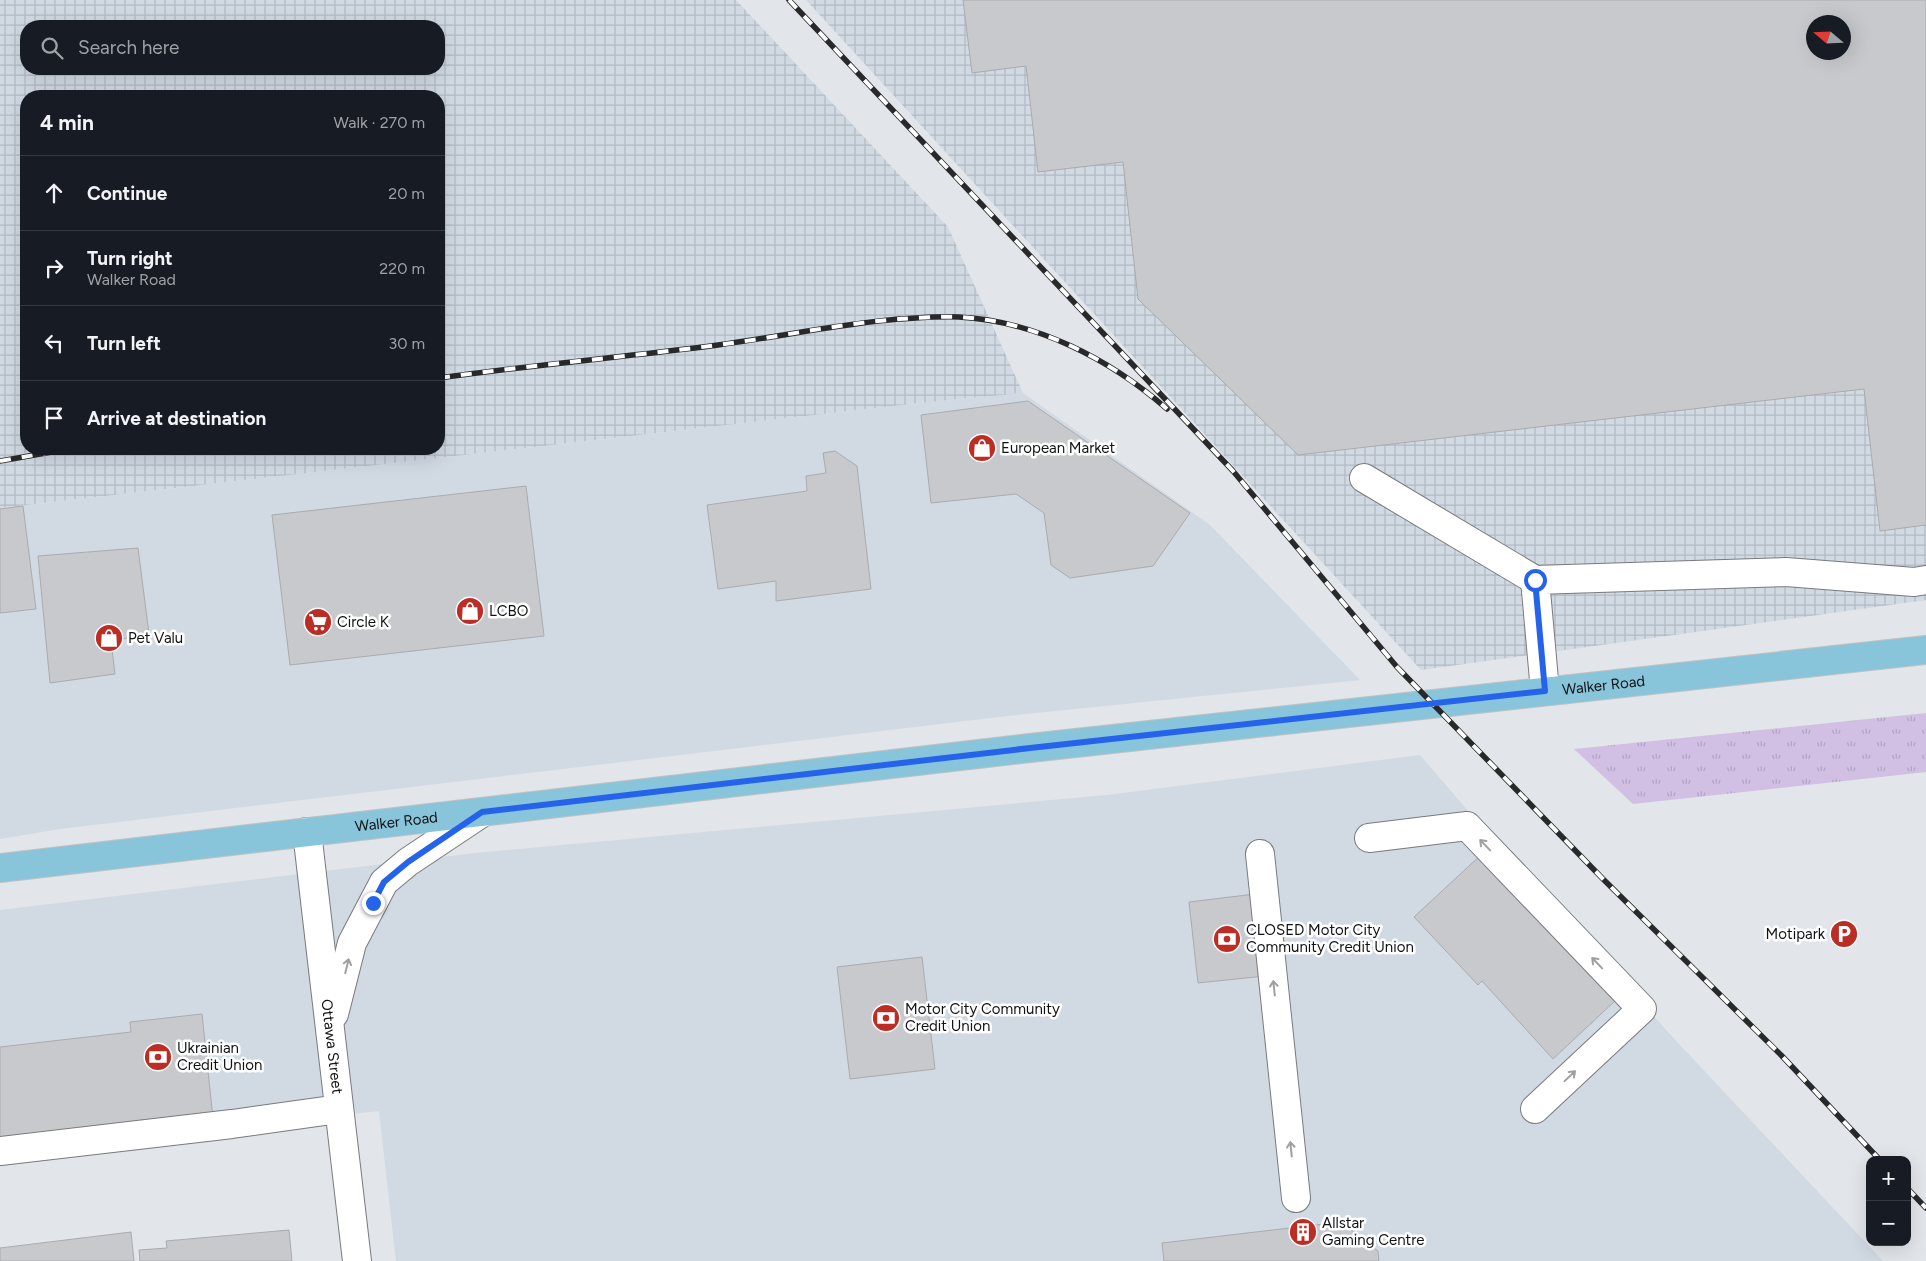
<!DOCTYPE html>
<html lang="en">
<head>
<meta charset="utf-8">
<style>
  :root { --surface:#171b24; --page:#20242c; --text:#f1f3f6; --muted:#9ea1a6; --line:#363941 }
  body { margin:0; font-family:Figtree,sans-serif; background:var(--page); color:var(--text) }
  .controls { position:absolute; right:15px; bottom:15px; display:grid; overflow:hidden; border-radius:10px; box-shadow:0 5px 20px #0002 }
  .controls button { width:45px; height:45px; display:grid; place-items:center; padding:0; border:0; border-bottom:1px solid var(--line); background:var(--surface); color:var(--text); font:25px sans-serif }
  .compass { position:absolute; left:1806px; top:15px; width:45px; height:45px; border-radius:50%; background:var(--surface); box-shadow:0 5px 20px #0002; rotate:289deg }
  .stop { position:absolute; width:15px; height:15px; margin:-11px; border:4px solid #2563eb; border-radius:50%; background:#fff }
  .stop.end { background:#2563eb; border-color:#fff; box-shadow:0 1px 5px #0008 }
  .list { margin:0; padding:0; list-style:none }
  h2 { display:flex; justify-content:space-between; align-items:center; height:65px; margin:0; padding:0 20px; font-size:21px }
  h2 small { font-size:16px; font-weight:400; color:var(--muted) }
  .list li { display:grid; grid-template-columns:32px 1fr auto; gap:15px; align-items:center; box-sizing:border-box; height:75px; padding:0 20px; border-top:1px solid var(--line) }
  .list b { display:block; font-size:19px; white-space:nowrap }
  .list p { margin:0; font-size:16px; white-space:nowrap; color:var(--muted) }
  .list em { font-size:16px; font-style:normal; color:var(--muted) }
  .icon { flex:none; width:28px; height:28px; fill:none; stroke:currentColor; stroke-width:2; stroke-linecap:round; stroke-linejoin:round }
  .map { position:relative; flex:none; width:1926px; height:1261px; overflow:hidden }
  .search { position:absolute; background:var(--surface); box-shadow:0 5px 20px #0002; left:20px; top:20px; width:425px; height:55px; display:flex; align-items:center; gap:12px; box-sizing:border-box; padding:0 18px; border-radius:20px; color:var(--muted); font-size:19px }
  .panel { position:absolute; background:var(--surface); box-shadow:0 5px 20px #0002; left:20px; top:90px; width:425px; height:365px; border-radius:20px }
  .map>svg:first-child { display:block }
  .built { fill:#d1d9e3 }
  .industrial { fill:url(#industrial-grid); fill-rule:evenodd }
  .grass { fill:url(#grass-tufts) }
  .building { fill:#c8c9cd; stroke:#aaabaf; fill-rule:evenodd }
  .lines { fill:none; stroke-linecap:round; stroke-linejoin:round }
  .minor-casing { stroke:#787a7e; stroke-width:30 }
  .major-casing { stroke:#c1c1c2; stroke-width:30 }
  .minor { stroke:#fff; stroke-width:28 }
  .major { stroke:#89c5da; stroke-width:28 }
  .rail-casing { stroke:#28292b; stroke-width:5.5 }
  .rail { stroke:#fff; stroke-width:4; stroke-dasharray:11; stroke-linecap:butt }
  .oneway { stroke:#a0a0a1 }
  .route { stroke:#2563eb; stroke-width:6 }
  .labels { text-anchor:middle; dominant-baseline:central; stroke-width:5; stroke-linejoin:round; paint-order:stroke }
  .poi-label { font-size:15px; fill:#111214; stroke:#fff; text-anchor:start }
  .street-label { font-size:15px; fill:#111214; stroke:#fff }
</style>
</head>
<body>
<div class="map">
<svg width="1926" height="1261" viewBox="0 0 1926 1261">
  <defs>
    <pattern id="industrial-grid" width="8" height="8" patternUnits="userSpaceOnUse" patternTransform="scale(1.25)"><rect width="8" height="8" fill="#d1d9e3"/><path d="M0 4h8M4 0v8" fill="none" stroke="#b2b9c2"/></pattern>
    <pattern id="grass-tufts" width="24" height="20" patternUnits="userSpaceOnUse" patternTransform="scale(1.25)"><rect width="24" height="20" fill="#d1c0e4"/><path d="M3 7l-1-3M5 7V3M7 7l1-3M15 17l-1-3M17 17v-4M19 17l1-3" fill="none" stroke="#b2a4c3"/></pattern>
  </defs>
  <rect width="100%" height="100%" fill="#e2e5e9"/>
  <g class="built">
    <path d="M1023 393 1210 525 1360 680 1007 716 60 829 0 839V508L919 403Z"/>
    <path d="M1420 755 1469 812 1678 1043 1883 1261H396L379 1111 0 1155V910L475 853 1107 795Z"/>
  </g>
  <g class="industrial">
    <path d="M0 0H736L948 227 1023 393 919 403 0 508ZM26 26H439V69H26ZM26 96H439V449H26Z"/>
    <path d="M806 0H1926V600L1421 670ZM1814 22H1844V52H1814Z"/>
  </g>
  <path class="grass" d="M1926 713V772L1633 804 1574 749Z"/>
  <g class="building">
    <path d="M963 0H1926V525L1880 531 1864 389 1298 455 1138 299 1123 162 1038 172 1026 66 972 73ZM1814 22H1844V52H1814Z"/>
    <path d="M1028 401 1190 513 1153 566 1070 578 1051 565 1044 513 1016 494 931 503 921 415Z"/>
    <path d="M835 451 857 466 871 589 776 601V581L718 589 707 505 807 491 806 476 826 473 823 453Z"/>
    <path d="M526 486 544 636 290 665 272 515Z"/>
    <path d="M23 506 36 609 0 613V509Z"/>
    <path d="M138 548 149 634 111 641 115 674 50 683 38 556Z"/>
    <path d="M1483 853 1617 999 1553 1059 1482 981 1478 985 1414 917Z"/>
    <path d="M1255 894 1265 976 1198 983 1189 902Z"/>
    <path d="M922 957 935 1069 850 1079 837 967Z"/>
    <path d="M202 1014 213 1118 0 1142V1047L131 1032 130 1022Z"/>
    <path d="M1341 1222 1378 1251 1379 1261H1164L1162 1243Z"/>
    <path d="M289 1230 292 1261H140L139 1250 167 1248 166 1241Z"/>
    <path d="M131 1232 134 1261H0V1248Z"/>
  </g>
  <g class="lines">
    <defs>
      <g id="minor">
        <path d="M1364 478 1535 580"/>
        <path d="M1545 691 1535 580 1786 572 1914 582 1926 580"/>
        <path id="s1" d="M307 832 357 1261"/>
        <path d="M1369 838 1467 826 1642 1009 1535 1109"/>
        <path d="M1260 854 1296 1198"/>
        <path d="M334 1014 352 943 384 882 408 862 483 812"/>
        <path d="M0 1151 232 1124 339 1109"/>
      </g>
      <g id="major">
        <path id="s2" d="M0 868 1030 748 1926 650"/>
      </g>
    </defs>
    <use href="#minor" class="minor-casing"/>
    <use href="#major" class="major-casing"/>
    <use href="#minor" class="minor"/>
    <use href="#major" class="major"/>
    <defs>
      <g id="rail">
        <path d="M789 0 1233 471 1397 667 1603 879 1781 1055 1880 1160"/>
        <path d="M439 378C532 365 625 357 718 345 778 337 838 324 899 319 918 318 939 316 959 317 1036 321 1110 359 1167 409"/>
        <path d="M0 461 69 449"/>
        <path d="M1907 1188 1926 1208"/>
      </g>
    </defs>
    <use href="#rail" class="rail-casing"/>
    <use href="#rail" class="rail"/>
  </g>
  <defs><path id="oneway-shaft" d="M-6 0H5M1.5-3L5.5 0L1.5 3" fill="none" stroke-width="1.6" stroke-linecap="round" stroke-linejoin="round" transform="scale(1.25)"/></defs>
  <g class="oneway">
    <use href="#oneway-shaft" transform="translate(1485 845) rotate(-134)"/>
    <use href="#oneway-shaft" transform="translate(1597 963) rotate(-134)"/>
    <use href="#oneway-shaft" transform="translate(347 966) rotate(-76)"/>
    <use href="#oneway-shaft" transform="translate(1274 988) rotate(-96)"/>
    <use href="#oneway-shaft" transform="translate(1570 1076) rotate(-43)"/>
    <use href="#oneway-shaft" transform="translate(1291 1149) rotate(-96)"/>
  </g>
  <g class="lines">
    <path class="route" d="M373 903 384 882 408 862 482 812 1030 748 1545 691 1535 580"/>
  </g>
  <defs>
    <symbol id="shop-disc" viewBox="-11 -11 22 22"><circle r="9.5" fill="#bb2d25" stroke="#fff"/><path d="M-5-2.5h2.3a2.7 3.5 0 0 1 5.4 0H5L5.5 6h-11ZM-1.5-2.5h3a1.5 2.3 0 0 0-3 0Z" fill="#fff"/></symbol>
    <symbol id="supermarket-disc" viewBox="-11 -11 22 22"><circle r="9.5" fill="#bb2d25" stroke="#fff"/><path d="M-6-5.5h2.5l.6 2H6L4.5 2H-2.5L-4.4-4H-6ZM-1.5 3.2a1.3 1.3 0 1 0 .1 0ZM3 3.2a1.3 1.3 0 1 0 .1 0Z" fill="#fff"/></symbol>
    <symbol id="parking-disc" viewBox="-11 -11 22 22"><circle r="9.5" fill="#bb2d25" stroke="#fff"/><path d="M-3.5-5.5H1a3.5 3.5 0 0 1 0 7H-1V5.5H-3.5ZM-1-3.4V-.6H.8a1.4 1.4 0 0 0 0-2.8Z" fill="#fff"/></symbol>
    <symbol id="bank-disc" viewBox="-11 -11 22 22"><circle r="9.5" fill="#bb2d25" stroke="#fff"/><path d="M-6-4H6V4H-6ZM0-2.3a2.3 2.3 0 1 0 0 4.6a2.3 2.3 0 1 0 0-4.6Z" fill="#fff"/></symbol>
    <symbol id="building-disc" viewBox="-11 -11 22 22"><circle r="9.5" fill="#bb2d25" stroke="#fff"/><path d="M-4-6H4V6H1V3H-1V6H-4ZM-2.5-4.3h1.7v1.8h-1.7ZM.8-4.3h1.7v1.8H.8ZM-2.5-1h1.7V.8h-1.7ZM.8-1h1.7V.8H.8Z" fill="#fff"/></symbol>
  </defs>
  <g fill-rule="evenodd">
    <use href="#shop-disc" x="966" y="432" width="32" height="32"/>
    <use href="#shop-disc" x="454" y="595" width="32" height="32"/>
    <use href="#supermarket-disc" x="302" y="606" width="32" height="32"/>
    <use href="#shop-disc" x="93" y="622" width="32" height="32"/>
    <use href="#parking-disc" x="1828" y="918" width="32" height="32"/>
    <use href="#bank-disc" x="1211" y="923" width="32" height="32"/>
    <use href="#bank-disc" x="870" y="1002" width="32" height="32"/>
    <use href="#bank-disc" x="142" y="1041" width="32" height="32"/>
    <use href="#building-disc" x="1287" y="1216" width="32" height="32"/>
  </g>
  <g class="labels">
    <g class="poi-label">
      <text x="1001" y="448">European Market</text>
      <text x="489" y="611">LCBO</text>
      <text x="337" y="622">Circle K</text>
      <text x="128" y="638">Pet Valu</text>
      <text x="1246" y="930">CLOSED Motor City<tspan x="1246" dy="17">Community Credit Union</tspan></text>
      <text x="1825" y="934" text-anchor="end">Motipark</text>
      <text x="905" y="1009">Motor City Community<tspan x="905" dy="17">Credit Union</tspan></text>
      <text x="177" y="1048">Ukrainian<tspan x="177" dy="17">Credit Union</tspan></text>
      <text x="1322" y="1223">Allstar<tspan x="1322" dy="17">Gaming Centre</tspan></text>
    </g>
    <g class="street-label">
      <text stroke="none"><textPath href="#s2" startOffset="1614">Walker Road</textPath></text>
      <text stroke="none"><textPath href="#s2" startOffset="399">Walker Road</textPath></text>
      <text stroke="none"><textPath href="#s1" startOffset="216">Ottawa Street</textPath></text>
    </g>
  </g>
</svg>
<div class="controls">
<button>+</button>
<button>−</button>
</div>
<svg class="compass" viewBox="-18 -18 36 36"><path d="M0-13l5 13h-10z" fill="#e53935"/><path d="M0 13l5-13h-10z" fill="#9ea1a6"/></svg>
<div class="stop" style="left:1535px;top:580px"></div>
<div class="stop end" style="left:373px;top:903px"></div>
<div class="search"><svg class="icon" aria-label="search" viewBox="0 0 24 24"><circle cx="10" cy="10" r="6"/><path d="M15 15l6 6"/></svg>Search here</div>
<section class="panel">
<h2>4 min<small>Walk · 270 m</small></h2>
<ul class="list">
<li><svg class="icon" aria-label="ahead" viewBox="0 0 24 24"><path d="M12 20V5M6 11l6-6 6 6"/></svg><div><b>Continue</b></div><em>20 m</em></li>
<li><svg class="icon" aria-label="right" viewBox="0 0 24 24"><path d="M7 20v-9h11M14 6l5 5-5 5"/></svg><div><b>Turn right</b><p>Walker Road</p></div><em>220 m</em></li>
<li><svg class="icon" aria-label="left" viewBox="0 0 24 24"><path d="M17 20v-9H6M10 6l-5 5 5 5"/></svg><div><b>Turn left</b></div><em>30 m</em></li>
<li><svg class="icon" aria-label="arrive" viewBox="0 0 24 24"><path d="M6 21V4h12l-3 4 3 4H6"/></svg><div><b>Arrive at destination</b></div></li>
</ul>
</section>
</div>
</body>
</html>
